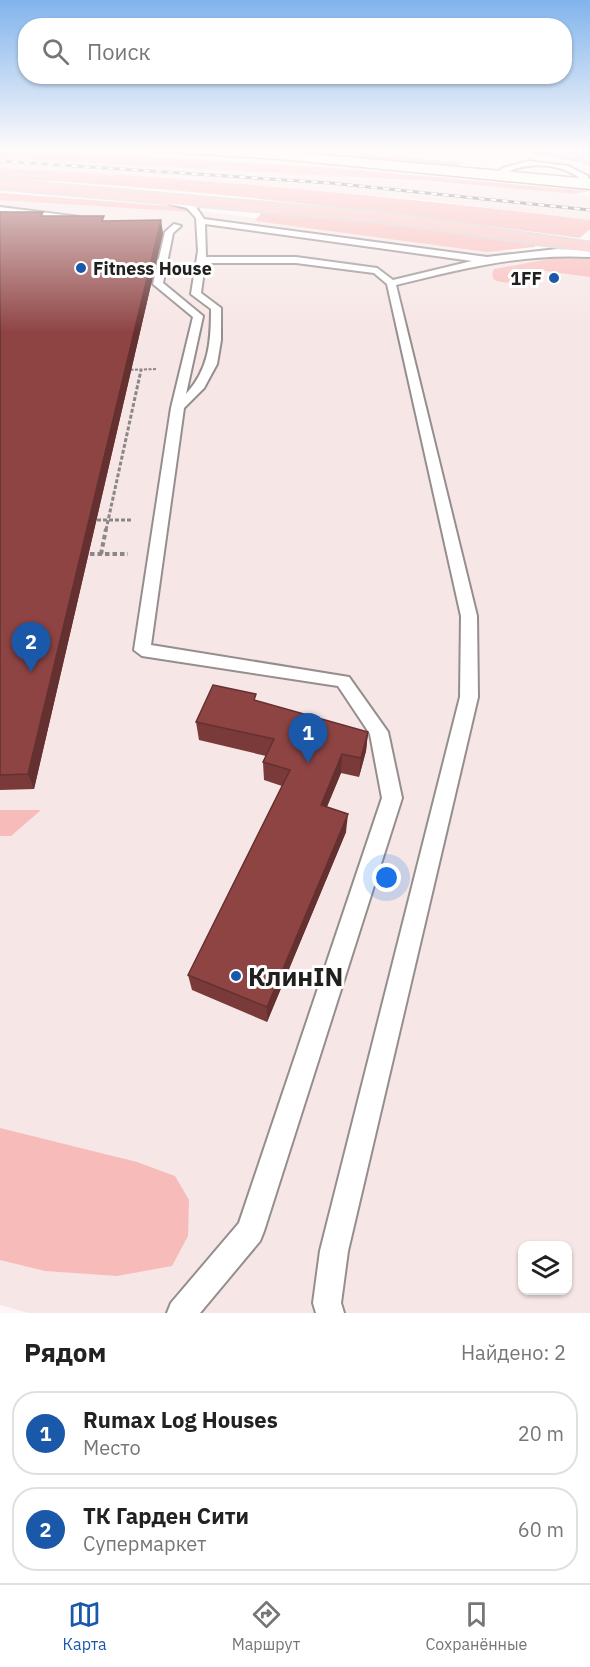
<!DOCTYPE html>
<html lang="ru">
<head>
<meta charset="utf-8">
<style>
  :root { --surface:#fff; --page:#f2f2f2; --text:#222; --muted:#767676; --line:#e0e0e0; --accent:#1a58a9 }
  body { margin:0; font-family:"IBM Plex Sans",sans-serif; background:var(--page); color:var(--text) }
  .controls { position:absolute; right:18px; bottom:18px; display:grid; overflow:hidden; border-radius:12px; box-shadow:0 2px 4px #0004 }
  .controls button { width:54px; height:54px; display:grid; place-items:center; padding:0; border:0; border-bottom:2px solid var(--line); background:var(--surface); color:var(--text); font:30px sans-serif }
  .you { position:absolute; left:387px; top:878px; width:21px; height:21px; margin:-15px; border:4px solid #fff; border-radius:50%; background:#1a73e8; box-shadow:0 0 0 9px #1a73e833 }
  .badge { display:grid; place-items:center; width:39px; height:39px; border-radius:50%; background:var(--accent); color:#fff; font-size:20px; font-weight:700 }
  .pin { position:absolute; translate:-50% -50px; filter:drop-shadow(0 2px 3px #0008) }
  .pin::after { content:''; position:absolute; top:32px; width:21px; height:18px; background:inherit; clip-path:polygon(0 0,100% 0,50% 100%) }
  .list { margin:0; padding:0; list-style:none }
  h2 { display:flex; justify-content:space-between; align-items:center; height:78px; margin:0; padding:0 24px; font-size:26px }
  h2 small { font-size:20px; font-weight:400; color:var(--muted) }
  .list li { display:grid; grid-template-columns:39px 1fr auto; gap:18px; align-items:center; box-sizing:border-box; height:84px; margin:0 12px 12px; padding:0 12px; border:2px solid var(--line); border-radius:24px }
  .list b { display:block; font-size:22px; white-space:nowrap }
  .list p { margin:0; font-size:20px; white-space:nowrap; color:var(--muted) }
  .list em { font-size:20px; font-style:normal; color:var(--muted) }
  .icon { flex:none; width:33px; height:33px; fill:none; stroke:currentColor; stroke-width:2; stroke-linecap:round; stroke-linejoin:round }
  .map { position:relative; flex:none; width:590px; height:1313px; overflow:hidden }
  .search { position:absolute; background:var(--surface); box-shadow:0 2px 4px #0004; left:18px; right:18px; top:18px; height:66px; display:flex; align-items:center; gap:15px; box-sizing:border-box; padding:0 21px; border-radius:24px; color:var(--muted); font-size:22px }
  .sheet { height:270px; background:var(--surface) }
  nav { display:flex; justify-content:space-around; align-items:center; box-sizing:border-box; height:84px; border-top:2px solid var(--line); background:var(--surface); font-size:16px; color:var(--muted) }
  nav a { display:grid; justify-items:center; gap:3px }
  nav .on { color:var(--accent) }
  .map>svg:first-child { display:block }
  .built { fill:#f6e6e5; fill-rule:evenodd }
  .green { fill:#f7bcba }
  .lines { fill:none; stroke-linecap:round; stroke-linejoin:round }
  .stream { fill:#88b4f3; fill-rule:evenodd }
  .lane-casing { stroke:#958e8e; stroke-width:4 }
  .street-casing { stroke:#958e8e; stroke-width:3 }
  .primary-casing { stroke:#d3d2d2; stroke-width:3 }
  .path-far3 { stroke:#8c8787; stroke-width:1.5; stroke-dasharray:2 1.5; stroke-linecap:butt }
  .path-far2 { stroke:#8c8787; stroke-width:2; stroke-dasharray:3 1.5; stroke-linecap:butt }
  .path-far1 { stroke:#8c8787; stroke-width:3; stroke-dasharray:4 2; stroke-linecap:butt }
  .path { stroke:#8c8787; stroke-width:4; stroke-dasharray:4.5 3; stroke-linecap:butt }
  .lane { fill:#fff; fill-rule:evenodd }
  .street { fill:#fff; fill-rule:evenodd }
  .primary { fill:#f8c5c4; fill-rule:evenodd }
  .rail-casing { stroke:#777372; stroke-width:3 }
  .rail { stroke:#fff; stroke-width:2; stroke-dasharray:6; stroke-linecap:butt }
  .wall { fill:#7b3a3a }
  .shaded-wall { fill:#643030 }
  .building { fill:#8f4444; stroke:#643030; stroke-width:1.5 }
  .poi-dot { fill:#1a58a9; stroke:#fff; stroke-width:2 }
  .labels { text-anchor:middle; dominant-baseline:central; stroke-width:6; stroke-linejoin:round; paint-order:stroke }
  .far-poi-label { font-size:18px; font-weight:bold; fill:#22201f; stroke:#fff; text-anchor:start }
  .near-poi-label { font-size:26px; font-weight:bold; fill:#22201f; stroke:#fff; text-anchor:start }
</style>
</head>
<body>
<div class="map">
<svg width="590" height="1313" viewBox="0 0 590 1313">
  <rect width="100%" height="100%" fill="#fef6f6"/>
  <g class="built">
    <path d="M0 158 228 169 527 189 590 196V220L417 199 88 173 0 168Z"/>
    <path d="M0 199 169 207 590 262V1313H29L0 1305ZM522 1246H568V1290H522Z"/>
  </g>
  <g class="green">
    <path d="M0 148 333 168 590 191 575 194 429 181 0 158Z"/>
    <path d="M516 148 590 150V167L573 159Z"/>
    <path d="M353 153 462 162 459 167 348 158Z"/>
    <path d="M0 168C197 178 394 196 590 220V229L580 238C387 212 194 188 0 178Z"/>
    <path d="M0 193 183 207 190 212 0 200Z"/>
    <path d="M264 209 531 242 536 244 535 247 487 252 255 221Z"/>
    <path d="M555 258 590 259V277L538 270C522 281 513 286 494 280L492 274 494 269Z"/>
    <path d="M0 810H41L11 836H0Z"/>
    <path d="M0 1128 137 1162 175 1176 189 1200 188 1236 172 1266 117 1276 45 1271 0 1260Z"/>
  </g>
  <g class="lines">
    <g class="stream">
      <path d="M510 148H522L580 160 577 162Z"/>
      <path d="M568 149 590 153V157L566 152Z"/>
    </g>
    <defs>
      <g id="lane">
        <path d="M528 161 568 166 588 176V184L581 186V179C564 166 539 162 518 168 510 170 504 175 497 178L493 176 503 168Z"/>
        <path d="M165 198 196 207 204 219 487 257 557 249 590 251V257C522 253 461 269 396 285L477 616 478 697 348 1251 341 1303 344 1313H316L313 1303 320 1251 460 697 461 616 387 284 374 273 296 263H205L201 293 221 308V340L217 364 204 388 184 408 151 645 349 677 388 732 402 798 264 1231 260 1241 200 1313H167L171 1303 239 1223 382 798 370 734 338 686 142 656 134 650 171 408 193 317 153 284 165 232 174 224 181 226 173 233 163 283 203 316 186 394C209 369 211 342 211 309L191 294 198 251 196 218 187 208 162 202ZM205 224 472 261 393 280 377 268 296 257H206Z"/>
        <path d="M0 207 80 217 84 219 80 221 0 211Z"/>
      </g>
      <path id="street" d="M167 148 279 151 590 179V189L279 159 174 152Z"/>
      <path id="primary" d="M0 179 388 213 590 242V252L388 223 0 189Z"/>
    </defs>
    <use href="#lane" class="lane-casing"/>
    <use href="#street" class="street-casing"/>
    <use href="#primary" class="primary-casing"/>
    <path class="path-far3" d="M101 148 148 151"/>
    <path class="path-far2" d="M126 370 157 369"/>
    <g class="path-far1">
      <path d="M97 520H133"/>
      <path d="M106 530 141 370"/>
    </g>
    <g class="path">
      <path d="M90 554H128"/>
      <path d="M101 554 106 529"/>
    </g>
    <use href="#lane" class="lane"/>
    <use href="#street" class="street"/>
    <use href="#primary" class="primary"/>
    <defs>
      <path id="rail" d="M0 161 331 183 590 210"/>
    </defs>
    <use href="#rail" class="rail-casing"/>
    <use href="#rail" class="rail"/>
  </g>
  <g class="wall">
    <path d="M0 212 105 221 163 233 34 789 0 790Z"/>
    <path d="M257 701 368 732 366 751 359 777 341 773 327 807 346 832 267 1022 192 990 188 975 282 786 264 780 263 762 266 756 199 740 196 722Z"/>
  </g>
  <g class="shaded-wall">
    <path d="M161 220 163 233 34 789 28 774Z"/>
    <path d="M368 732 366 751 359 777 361 758Z"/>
    <path d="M342 754 341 773 320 823 321 805Z"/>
    <path d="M348 814 346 832 267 1022V1007Z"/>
  </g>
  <g class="building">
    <path d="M0 212H43L41 216H104L102 221 161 220 28 774 0 775Z"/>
    <path d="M213 685 256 694 254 700 368 732 361 758 342 754 321 805 348 814 267 1007 188 975 290 770 263 762 274 739 196 722Z"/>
  </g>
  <linearGradient id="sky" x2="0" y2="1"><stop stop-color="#81b4ec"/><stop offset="0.45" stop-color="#fffbfb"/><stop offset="1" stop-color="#fffbfb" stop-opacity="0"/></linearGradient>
  <rect width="590" height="332" fill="url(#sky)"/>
  <g class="poi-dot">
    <circle cx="81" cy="268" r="6"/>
    <circle cx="554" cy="278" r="6"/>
    <circle cx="236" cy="976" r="6"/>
  </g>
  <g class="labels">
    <g class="far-poi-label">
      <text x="93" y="268">Fitness House</text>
      <text x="542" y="278" text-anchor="end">1FF</text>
    </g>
    <g class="near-poi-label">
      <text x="248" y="976">КлинIN</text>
    </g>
  </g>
</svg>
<div class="controls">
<button><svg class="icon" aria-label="layers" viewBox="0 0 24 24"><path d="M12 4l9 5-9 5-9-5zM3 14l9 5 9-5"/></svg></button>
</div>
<div class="you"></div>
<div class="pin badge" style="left:308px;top:763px">1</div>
<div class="pin badge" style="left:31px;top:672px">2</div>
<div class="search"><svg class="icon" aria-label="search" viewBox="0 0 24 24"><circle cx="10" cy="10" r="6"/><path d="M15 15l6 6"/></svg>Поиск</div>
</div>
<section class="sheet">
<h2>Рядом<small>Найдено: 2</small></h2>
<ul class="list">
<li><span class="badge">1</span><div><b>Rumax Log Houses</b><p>Место</p></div><em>20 m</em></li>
<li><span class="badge">2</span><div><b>ТК Гарден Сити</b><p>Супермаркет</p></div><em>60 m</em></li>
</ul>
</section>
<nav>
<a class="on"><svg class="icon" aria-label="map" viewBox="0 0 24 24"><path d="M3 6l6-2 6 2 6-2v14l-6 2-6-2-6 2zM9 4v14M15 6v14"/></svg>Карта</a>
<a><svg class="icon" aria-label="directions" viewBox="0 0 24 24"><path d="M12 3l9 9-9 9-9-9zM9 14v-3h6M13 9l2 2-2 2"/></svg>Маршрут</a>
<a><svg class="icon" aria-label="saved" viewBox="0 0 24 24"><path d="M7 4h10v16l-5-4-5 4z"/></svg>Сохранённые</a>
</nav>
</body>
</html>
